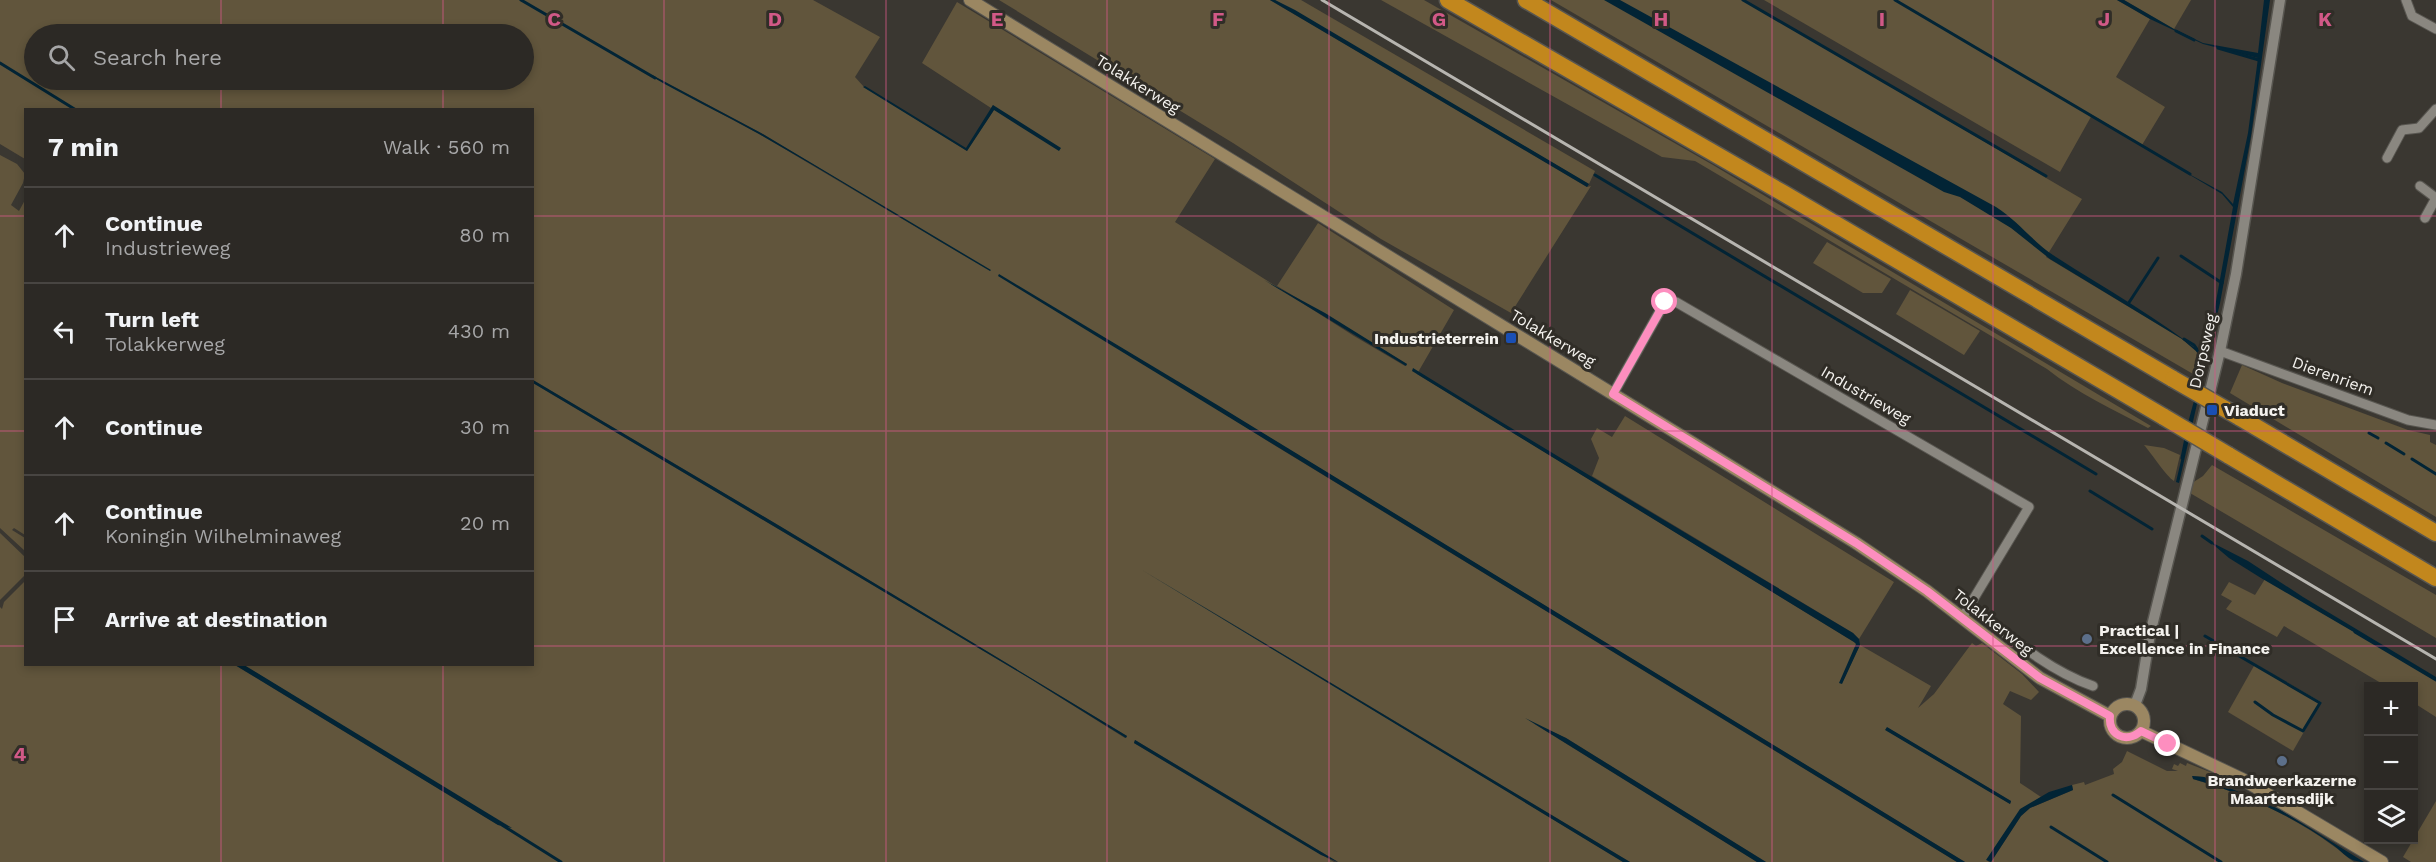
<!DOCTYPE html>
<html lang="en">
<head>
<meta charset="utf-8">
<style>
  :root { --surface:#2c2925; --page:#383532; --text:#f1f3f6; --muted:#a6a6a7; --line:#484542 }
  body { margin:0; font-family:"Work Sans",sans-serif; background:var(--page); color:var(--text) }
  .controls { position:absolute; right:18px; bottom:18px; display:grid; overflow:hidden; border-radius:0px; box-shadow:0 3px 9px #0003 }
  .controls button { width:54px; height:54px; display:grid; place-items:center; padding:0; border:0; border-bottom:2px solid var(--line); background:var(--surface); color:var(--text); font:30px sans-serif }
  .stop { position:absolute; width:18px; height:18px; margin:-14px; border:4px solid #fd8ebf; border-radius:50%; background:#fff }
  .stop.end { background:#fd8ebf; border-color:#fff; box-shadow:0 2px 6px #0008 }
  .list { margin:0; padding:0; list-style:none }
  h2 { display:flex; justify-content:space-between; align-items:center; height:78px; margin:0; padding:0 24px; font-size:26px }
  h2 small { font-size:20px; font-weight:400; color:var(--muted) }
  .list li { display:grid; grid-template-columns:39px 1fr auto; gap:18px; align-items:center; box-sizing:border-box; height:96px; padding:0 24px; border-top:2px solid var(--line) }
  .list b { display:block; font-size:22px; white-space:nowrap }
  .list p { margin:0; font-size:20px; white-space:nowrap; color:var(--muted) }
  .list em { font-size:20px; font-style:normal; color:var(--muted) }
  .icon { flex:none; width:33px; height:33px; fill:none; stroke:currentColor; stroke-width:2; stroke-linecap:round; stroke-linejoin:round }
  .map { position:relative; flex:none; width:2436px; height:862px; overflow:hidden }
  .search { position:absolute; background:var(--surface); box-shadow:0 3px 9px #0003; left:24px; top:24px; width:510px; height:66px; display:flex; align-items:center; gap:15px; box-sizing:border-box; padding:0 21px; border-radius:33px; color:var(--muted); font-size:22px }
  .panel { position:absolute; background:var(--surface); box-shadow:0 3px 9px #0003; left:24px; top:108px; width:510px; height:558px; border-radius:0px }
  .map>svg:first-child { display:block }
  .green { fill:#61553c; fill-rule:evenodd }
  .water { fill:#022435 }
  .lines { fill:none; stroke-linecap:round; stroke-linejoin:round }
  .stream { stroke:#022435; stroke-width:3 }
  .minor-casing { stroke:#585650; stroke-width:11 }
  .tertiary-casing { stroke:#585650; stroke-width:13 }
  .secondary-casing { stroke:#585650; stroke-width:14 }
  .motorway-casing { stroke:#585650; stroke-width:19 }
  .minor { stroke:#8a8780; stroke-width:9 }
  .tertiary { stroke:#8a8780; stroke-width:10 }
  .secondary { stroke:#9b8762; stroke-width:12 }
  .motorway { stroke:#c2871d; stroke-width:16 }
  .rail { stroke:#b7b5b0; stroke-width:3 }
  .motorway-bridge-casing { stroke:#585650; stroke-width:19; stroke-linecap:butt }
  .motorway-bridge { stroke:#c2871d; stroke-width:16 }
  .route { stroke:#fd8ebf; stroke-width:8 }
  .grid { fill:none; stroke:#d15987; stroke-width:1.5; stroke-opacity:0.55 }
  .transit-dot { fill:#1a4fb4; stroke:#302d27; stroke-width:2 }
  .service-dot { fill:#5c6f8a; stroke:#302d27; stroke-width:2 }
  .labels { text-anchor:middle; dominant-baseline:central; stroke-width:6; stroke-linejoin:round; paint-order:stroke }
  .street-label { font-size:16px; fill:#f4f2ee; stroke:#302d27 }
  .poi-label { font-size:16px; font-weight:bold; fill:#f4f2ee; stroke:#302d27; text-anchor:start }
  .grid-label { font-size:20px; text-anchor:middle; font-weight:bold; fill:#d15987; stroke:#302d27; stroke-width:6; stroke-linejoin:round; paint-order:stroke }
</style>
</head>
<body>
<div class="map">
<svg width="2436" height="862" viewBox="0 0 2436 862">
  <rect width="100%" height="100%" fill="#3a3731"/>
  <g class="green">
    <path d="M0 0H813L880 37 855 77 864 87 967 151 994 110 993 105 991 108 922 63 957 2 1215 159 1175 222 1354 336 1405 366 1407 364 1277 286 1318 223 1454 310 1417 374 1854 642 1857 644 1840 683H1842L1860 645 1931 686 1918 708 1934 694 1972 643 1976 646 1982 643 2022 674 2039 692 2031 700 2010 691 2003 704 2021 716 2020 783 2041 797C2016 811 2002 837 1987 860L1989 862H1965L1177 381 1178 384 1266 440 1957 862H1766L1566 738 1533 723 1757 862H1630L1196 602 1623 862H1338L1135 740 1134 743 1334 862H0V607L2 609 4 602 25 581 26 664 235 665 498 825 509 828 244 665 532 664 533 383 1029 678 1125 738 1127 736 783 528 533 380 532 110H26L25 159 0 144ZM34 34H524V80H34ZM652 75 761 133 990 271 761 135 651 76ZM1888 728 2011 801V802L2010 804 1886 730Z"/>
    <path d="M999 0H1270L1587 187 1591 186 1511 313 1381 239 1233 143Z"/>
    <path d="M1275 0H1301L1595 171 1589 184Z"/>
    <path d="M1381 0H1424L1713 165 2151 426 2148 428C2114 410 2077 393 2047 369L1695 161 1662 157Z"/>
    <path d="M1551 0H1743L2082 199 2046 257 2182 339 2196 351 2203 362 2200 378Z"/>
    <path d="M1764 0H2117L2150 19 2116 77 2165 107 2142 145 2092 115 2060 172Z"/>
    <path d="M2124 0H2191L2174 29Z"/>
    <path d="M0 155 17 164 25 174 23 183 11 205 19 211 25 200V535L14 528 12 530 25 538V551L0 528Z"/>
    <path d="M1827 242 1891 279 1882 293H1863L1813 263Z"/>
    <path d="M1910 290 1980 331 1964 355 1896 314Z"/>
    <path d="M2242 365 2282 383 2408 430 2430 435V442L2436 445V517L2230 393Z"/>
    <path d="M1625 416 1894 582 1859 639 1853 633 1592 476 1599 458 1591 439 1597 428 1612 437Z"/>
    <path d="M2144 445 2164 448 2180 455 2174 481C2166 476 2152 454 2144 445Z"/>
    <path d="M2212 465 2436 595V638L2190 493 2192 483 2203 476Z"/>
    <path d="M0 533 26 558 25 575 0 600Z"/>
    <path d="M2265 579 2436 680V717L2414 703V686H2386L2284 626 2277 637 2226 609 2232 601 2221 595 2229 582 2255 595Z"/>
    <path d="M2255 664 2321 702 2293 751 2228 712Z"/>
    <path d="M2127 751 2167 771H2178L2172 769 2174 764 2178 766 2180 763 2186 766 2187 763 2233 781 2230 788 2204 777 2193 776V779C2241 793 2292 815 2332 845 2340 850 2346 857 2354 862H1991L2021 816 2030 808 2073 790 2072 785 2084 782 2085 785 2114 774 2113 769 2122 762Z"/>
    <path d="M2436 801V862H2411L2403 857Z"/>
  </g>
  <g class="water">
    <path d="M1270 0H1275L1295 10 1589 184 1587 187Z"/>
    <path d="M1604 0H1620L1996 207C2018 221 2034 243 2056 257 2107 290 2159 318 2206 357L2233 207 2222 194 2178 168 2222 192 2233 204 2248 133 2258 58 2203 44 2150 19 2117 0H2124L2174 29 2203 43 2258 53 2264 0H2270L2251 136 2220 303 2179 483 2176 482 2204 363 2196 351 2182 339 2050 259 2011 228 1960 197 1944 192Z"/>
    <path d="M652 75 761 133 991 270 990 271C913 226 837 178 759 134 724 114 686 97 651 76Z"/>
    <path d="M865 86 966 148 993 105 1061 148 1059 151 994 110 967 151 863 87Z"/>
    <path d="M999 274 1219 406 1965 862H1957L998 276Z"/>
    <path d="M1264 280 1325 313 1407 364 1406 366Z"/>
    <path d="M1413 368C1559 458 1706 545 1853 633L1859 639 1860 645 1842 684 1839 683 1856 644 1854 642 1412 371Z"/>
    <path d="M533 380 783 528 1127 736 1126 738 1029 678 533 383Z"/>
    <path d="M2209 541 2248 561 2303 597 2436 677V680L2261 578 2229 558Z"/>
    <path d="M1142 570 1630 862H1623Z"/>
    <path d="M235 665H244L512 828 498 825Z"/>
    <path d="M1525 718 1566 738 1766 862H1757Z"/>
    <path d="M1887 727 2011 801 2010 804 1885 730Z"/>
    <path d="M1135 740 1338 862 1321 855 1134 743Z"/>
    <path d="M2192 776 2204 777 2281 810 2364 862C2349 862 2344 853 2333 845 2292 815 2241 793 2193 779Z"/>
    <path d="M2072 785 2073 790 2030 808 2021 816 1991 862 1986 860 2020 809 2049 792Z"/>
  </g>
  <g class="lines">
    <g class="stream">
      <path d="M521 0 655 78"/>
      <path d="M1743 0 2046 176"/>
      <path d="M1895 0 2190 174"/>
      <path d="M2176 31 2194 40"/>
      <path d="M2218 48 2259 60"/>
      <path d="M0 63 76 110"/>
      <path d="M1595 175 2096 474"/>
      <path d="M2181 256 2222 283"/>
      <path d="M2128 304 2158 258"/>
      <path d="M2184 339 2194 345 2199 352"/>
      <path d="M2189 425 2195 403"/>
      <path d="M2369 433 2378 438"/>
      <path d="M2386 443 2404 454"/>
      <path d="M2182 458 2186 438"/>
      <path d="M2412 459 2436 474"/>
      <path d="M2090 491 2152 529"/>
      <path d="M2202 536 2212 543"/>
      <path d="M2355 632 2436 680"/>
      <path d="M2205 636 2320 703 2303 731 2273 715 2255 702"/>
      <path d="M2113 795 2221 862"/>
      <path d="M502 825 561 862"/>
      <path d="M2051 827 2107 862"/>
    </g>
    <defs>
      <g id="minor">
        <path d="M2406 0 2412 16 2436 29"/>
        <path d="M2387 158 2402 130 2419 128 2436 109"/>
        <path d="M2420 186 2436 198 2425 218"/>
        <path d="M2220 351 2408 420 2436 425"/>
        <path d="M1613 394 1665 302H1676L2029 507 1962 618"/>
        <path d="M1971 606C2009 636 2047 670 2093 686"/>
      </g>
      <path id="tertiary" d="M2135 705 2141 689 2150 634 2220 351 2236 274 2280 0"/>
      <g id="secondary">
        <path d="M970 0 1856 543 1927 591 2040 678 2110 716"/>
        <circle cx="2127" cy="721" r="17"/>
        <path d="M2141 731 2242 779 2382 862"/>
      </g>
      <g id="motorway">
        <path d="M1448 0 1783 193 2164 417"/>
        <path d="M1526 0 2173 379"/>
        <path d="M2239 417 2436 533"/>
        <path d="M2228 455 2436 578"/>
      </g>
    </defs>
    <use href="#minor" class="minor-casing"/>
    <use href="#tertiary" class="tertiary-casing"/>
    <use href="#secondary" class="secondary-casing"/>
    <use href="#motorway" class="motorway-casing"/>
    <use href="#minor" class="minor"/>
    <use href="#tertiary" class="tertiary"/>
    <use href="#secondary" class="secondary"/>
    <use href="#motorway" class="motorway"/>
    <path class="rail" d="M1322 0 2436 659"/>
    <defs>
      <g id="motorway-bridge">
        <path d="M2173 379 2239 417"/>
        <path d="M2164 417 2228 455"/>
      </g>
    </defs>
    <use href="#motorway-bridge" class="motorway-bridge-casing"/>
    <use href="#motorway-bridge" class="motorway-bridge"/>
  </g>
  <g class="lines">
    <path class="route" d="M1665 302 1613 394 1856 543 1927 591 2040 678 2110 716C2108 735 2126 744 2141 731L2168 744"/>
  </g>
  <path class="grid" d="M221 0V34M443 0V34M664 0V862M886 0V862M1107 0V862M1329 0V862M1550 0V862M1772 0V862M1993 0V862M2215 0V862M221 80V110M443 80V110M0 216H26M532 216H2436M0 431H26M532 431H2436M0 646H26M532 646H2436M221 664V862M443 664V862"/>
  <g class="transit-dot">
    <rect x="1505" y="332" width="12" height="12" rx="3"/>
    <rect x="2206" y="404" width="12" height="12" rx="3"/>
  </g>
  <g class="service-dot">
    <circle cx="2087" cy="639" r="6"/>
    <circle cx="2282" cy="761" r="6"/>
  </g>
  <g class="labels">
    <g class="street-label">
      <text transform="translate(1138 84) rotate(32)">Tolakkerweg</text>
      <text transform="translate(1553 338) rotate(31)">Tolakkerweg</text>
      <text transform="translate(2203 351) rotate(-77)">Dorpsweg</text>
      <text transform="translate(2333 376) rotate(20)">Dierenriem</text>
      <text transform="translate(1866 395) rotate(30)">Industrieweg</text>
      <text transform="translate(1993 622) rotate(38)">Tolakkerweg</text>
    </g>
    <g class="poi-label">
      <text x="1499" y="338" text-anchor="end">Industrieterrein</text>
      <text x="2224" y="410">Viaduct</text>
      <text x="2099" y="630">Practical |<tspan x="2099" dy="18">Excellence in Finance</tspan></text>
      <text x="2282" y="780" text-anchor="middle">Brandweerkazerne<tspan x="2282" dy="18">Maartensdijk</tspan></text>
    </g>
  </g>
  <g class="grid-label">
    <text x="554" y="26">C</text>
    <text x="775" y="26">D</text>
    <text x="997" y="26">E</text>
    <text x="1218" y="26">F</text>
    <text x="1439" y="26">G</text>
    <text x="1661" y="26">H</text>
    <text x="1882" y="26">I</text>
    <text x="2104" y="26">J</text>
    <text x="2325" y="26">K</text>
    <text x="20" y="761">4</text>
  </g>
</svg>
<div class="controls">
<button>+</button>
<button>−</button>
<button><svg class="icon" aria-label="layers" viewBox="0 0 24 24"><path d="M12 4l9 5-9 5-9-5zM3 14l9 5 9-5"/></svg></button>
</div>
<div class="stop" style="left:1665px;top:302px"></div>
<div class="stop end" style="left:2168px;top:744px"></div>
<div class="search"><svg class="icon" aria-label="search" viewBox="0 0 24 24"><circle cx="10" cy="10" r="6"/><path d="M15 15l6 6"/></svg>Search here</div>
<section class="panel">
<h2>7 min<small>Walk · 560 m</small></h2>
<ul class="list">
<li><svg class="icon" aria-label="ahead" viewBox="0 0 24 24"><path d="M12 20V5M6 11l6-6 6 6"/></svg><div><b>Continue</b><p>Industrieweg</p></div><em>80 m</em></li>
<li><svg class="icon" aria-label="left" viewBox="0 0 24 24"><path d="M17 20v-9H6M10 6l-5 5 5 5"/></svg><div><b>Turn left</b><p>Tolakkerweg</p></div><em>430 m</em></li>
<li><svg class="icon" aria-label="ahead" viewBox="0 0 24 24"><path d="M12 20V5M6 11l6-6 6 6"/></svg><div><b>Continue</b></div><em>30 m</em></li>
<li><svg class="icon" aria-label="ahead" viewBox="0 0 24 24"><path d="M12 20V5M6 11l6-6 6 6"/></svg><div><b>Continue</b><p>Koningin Wilhelminaweg</p></div><em>20 m</em></li>
<li><svg class="icon" aria-label="arrive" viewBox="0 0 24 24"><path d="M6 21V4h12l-3 4 3 4H6"/></svg><div><b>Arrive at destination</b></div></li>
</ul>
</section>
</div>
</body>
</html>
